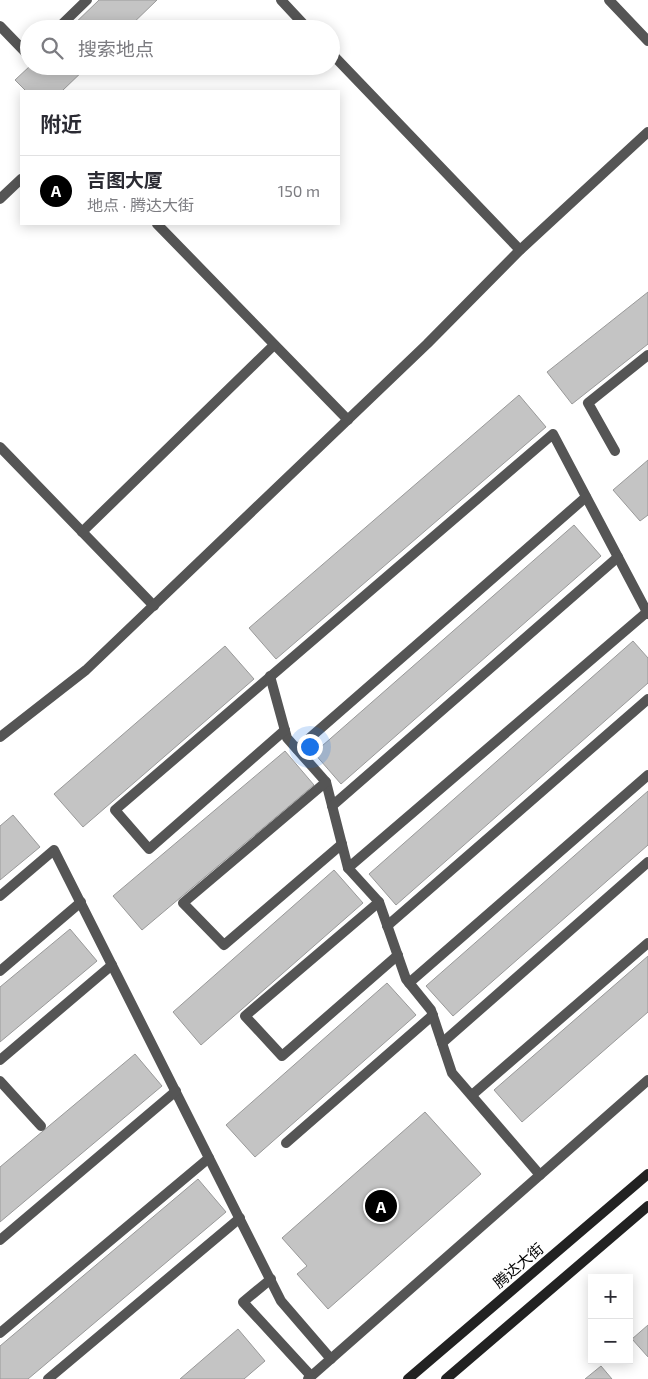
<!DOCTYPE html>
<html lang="zh">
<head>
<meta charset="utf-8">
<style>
  :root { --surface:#fff; --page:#f2f2f3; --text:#2b2b33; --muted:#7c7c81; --line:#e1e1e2; --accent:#000 }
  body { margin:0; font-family:"Exo 2","Noto Sans SC",sans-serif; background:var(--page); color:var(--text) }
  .controls { position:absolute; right:15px; bottom:15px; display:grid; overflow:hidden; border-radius:0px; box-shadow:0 2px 12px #0003 }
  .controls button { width:45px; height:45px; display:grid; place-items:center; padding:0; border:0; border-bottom:1px solid var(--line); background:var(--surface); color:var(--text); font:25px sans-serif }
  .you { position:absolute; left:309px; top:746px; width:18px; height:18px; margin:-12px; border:4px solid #fff; border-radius:50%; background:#1a73e8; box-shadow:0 0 0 8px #1a73e833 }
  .badge { display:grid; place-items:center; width:32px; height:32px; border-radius:50%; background:var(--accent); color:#fff; font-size:16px; font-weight:700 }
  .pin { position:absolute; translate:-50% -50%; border:2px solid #fff; box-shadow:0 1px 5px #0006 }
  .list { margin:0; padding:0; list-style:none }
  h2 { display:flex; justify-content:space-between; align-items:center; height:65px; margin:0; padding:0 20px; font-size:21px }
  h2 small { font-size:16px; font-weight:400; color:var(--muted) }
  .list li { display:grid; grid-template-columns:32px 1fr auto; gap:15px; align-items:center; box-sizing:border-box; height:70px; padding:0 20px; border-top:1px solid var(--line) }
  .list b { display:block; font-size:19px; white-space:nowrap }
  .list p { margin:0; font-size:16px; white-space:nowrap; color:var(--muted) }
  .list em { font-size:16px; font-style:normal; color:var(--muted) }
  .icon { flex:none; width:28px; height:28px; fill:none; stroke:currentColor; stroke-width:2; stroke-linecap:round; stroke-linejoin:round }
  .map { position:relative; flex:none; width:648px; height:1379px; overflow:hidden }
  .search { position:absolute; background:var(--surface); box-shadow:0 2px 12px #0003; left:20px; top:20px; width:320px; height:55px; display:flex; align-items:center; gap:12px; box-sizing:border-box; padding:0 18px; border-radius:28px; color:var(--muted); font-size:19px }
  .panel { position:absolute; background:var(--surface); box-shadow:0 2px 12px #0003; left:20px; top:90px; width:320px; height:135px; border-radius:0px }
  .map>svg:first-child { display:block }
  .building { fill:#c4c4c4; stroke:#999 }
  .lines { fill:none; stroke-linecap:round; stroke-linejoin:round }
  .service { stroke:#555; stroke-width:10 }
  .minor { stroke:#555; stroke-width:10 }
  .secondary { stroke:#222; stroke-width:10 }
  .labels { text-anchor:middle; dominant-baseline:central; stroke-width:4.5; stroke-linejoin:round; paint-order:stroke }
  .street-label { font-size:15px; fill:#000; stroke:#fff }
</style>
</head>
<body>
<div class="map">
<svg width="648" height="1379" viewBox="0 0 648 1379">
  <rect width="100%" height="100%" fill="#fff"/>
  <g class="building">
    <path d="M99 0H157L127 29H69Z"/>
    <path d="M30 66H88L62 91H26L15 80Z"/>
    <path d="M648 292V344L572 404 547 372Z"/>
    <path d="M519 395 546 427 276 659 249 628Z"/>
    <path d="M648 460V515L640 521 613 490Z"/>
    <path d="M574 525 601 556 341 784 314 753Z"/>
    <path d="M633 641 648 658V683L396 905 369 874Z"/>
    <path d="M225 646 254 679 83 827 54 794Z"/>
    <path d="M285 751 314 785 142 930 113 896Z"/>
    <path d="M648 791V845L453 1016 426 986Z"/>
    <path d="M13 815 40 847 0 880V826Z"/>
    <path d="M334 870 363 903 201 1045 173 1012Z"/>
    <path d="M70 929 97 961 0 1042V987Z"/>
    <path d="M648 956V1012L522 1122 494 1090Z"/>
    <path d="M387 983 416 1015 255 1157 226 1125Z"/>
    <path d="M135 1054 162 1086 0 1222V1167Z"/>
    <path d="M425 1112 481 1174 328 1309 297 1274 307 1266 282 1238Z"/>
    <path d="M198 1179 226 1212 28 1379H0V1346Z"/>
    <path d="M648 1325V1357L632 1339Z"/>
    <path d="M238 1329 265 1361 244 1379H180Z"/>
    <path d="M601 1366 612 1379H585Z"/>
  </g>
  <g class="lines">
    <g class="service">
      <path d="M281 0 308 29"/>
      <path d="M609 0 648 41"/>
      <path d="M0 26 29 56"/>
      <path d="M57 29 87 0"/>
      <path d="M331 53 520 250"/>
      <path d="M0 199 21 179"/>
      <path d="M157 224 348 420"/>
      <path d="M0 447 154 606"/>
      <path d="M615 451 588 403 648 355"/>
      <path d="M82 532 274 345"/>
      <path d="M270 676 287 738 326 782 348 868 379 902 406 979 431 1010 452 1073 540 1175"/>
      <path d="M285 730 149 849 115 810 553 434 648 614"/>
      <path d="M0 737 86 670 427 344 520 250 648 132"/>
      <path d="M297 749 586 497"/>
      <path d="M326 782 183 903 224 945 342 844"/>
      <path d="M332 806 618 557"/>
      <path d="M348 868 647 612"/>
      <path d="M0 896 54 850 281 1301 331 1359"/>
      <path d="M379 902 245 1016 282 1056 398 955"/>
      <path d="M387 926 648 699"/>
      <path d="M0 971 81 902"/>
      <path d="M409 983 648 775"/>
      <path d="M442 1043 648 862"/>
      <path d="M0 1060 112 965"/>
      <path d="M0 1081 41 1126"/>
      <path d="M472 1095 648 943"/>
      <path d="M286 1143 433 1015"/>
      <path d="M0 1240 176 1091"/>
      <path d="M271 1279 243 1302 311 1376"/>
      <path d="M0 1333 209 1158"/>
      <path d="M48 1379 240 1218"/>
    </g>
    <path class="minor" d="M308 1379 648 1080"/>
    <g class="secondary">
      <path d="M408 1379 648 1174"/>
      <path d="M446 1379 648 1206"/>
    </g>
  </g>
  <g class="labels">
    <g class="street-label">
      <text transform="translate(518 1265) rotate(-40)">腾达大街</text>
    </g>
  </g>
</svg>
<div class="controls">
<button>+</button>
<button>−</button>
</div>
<div class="you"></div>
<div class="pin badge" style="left:381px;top:1206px">A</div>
<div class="search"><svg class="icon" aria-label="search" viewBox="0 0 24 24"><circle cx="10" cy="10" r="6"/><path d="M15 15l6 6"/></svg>搜索地点</div>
<section class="panel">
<h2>附近<small></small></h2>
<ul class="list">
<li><span class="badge">A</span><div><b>吉图大厦</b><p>地点 · 腾达大街</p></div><em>150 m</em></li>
</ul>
</section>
</div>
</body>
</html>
